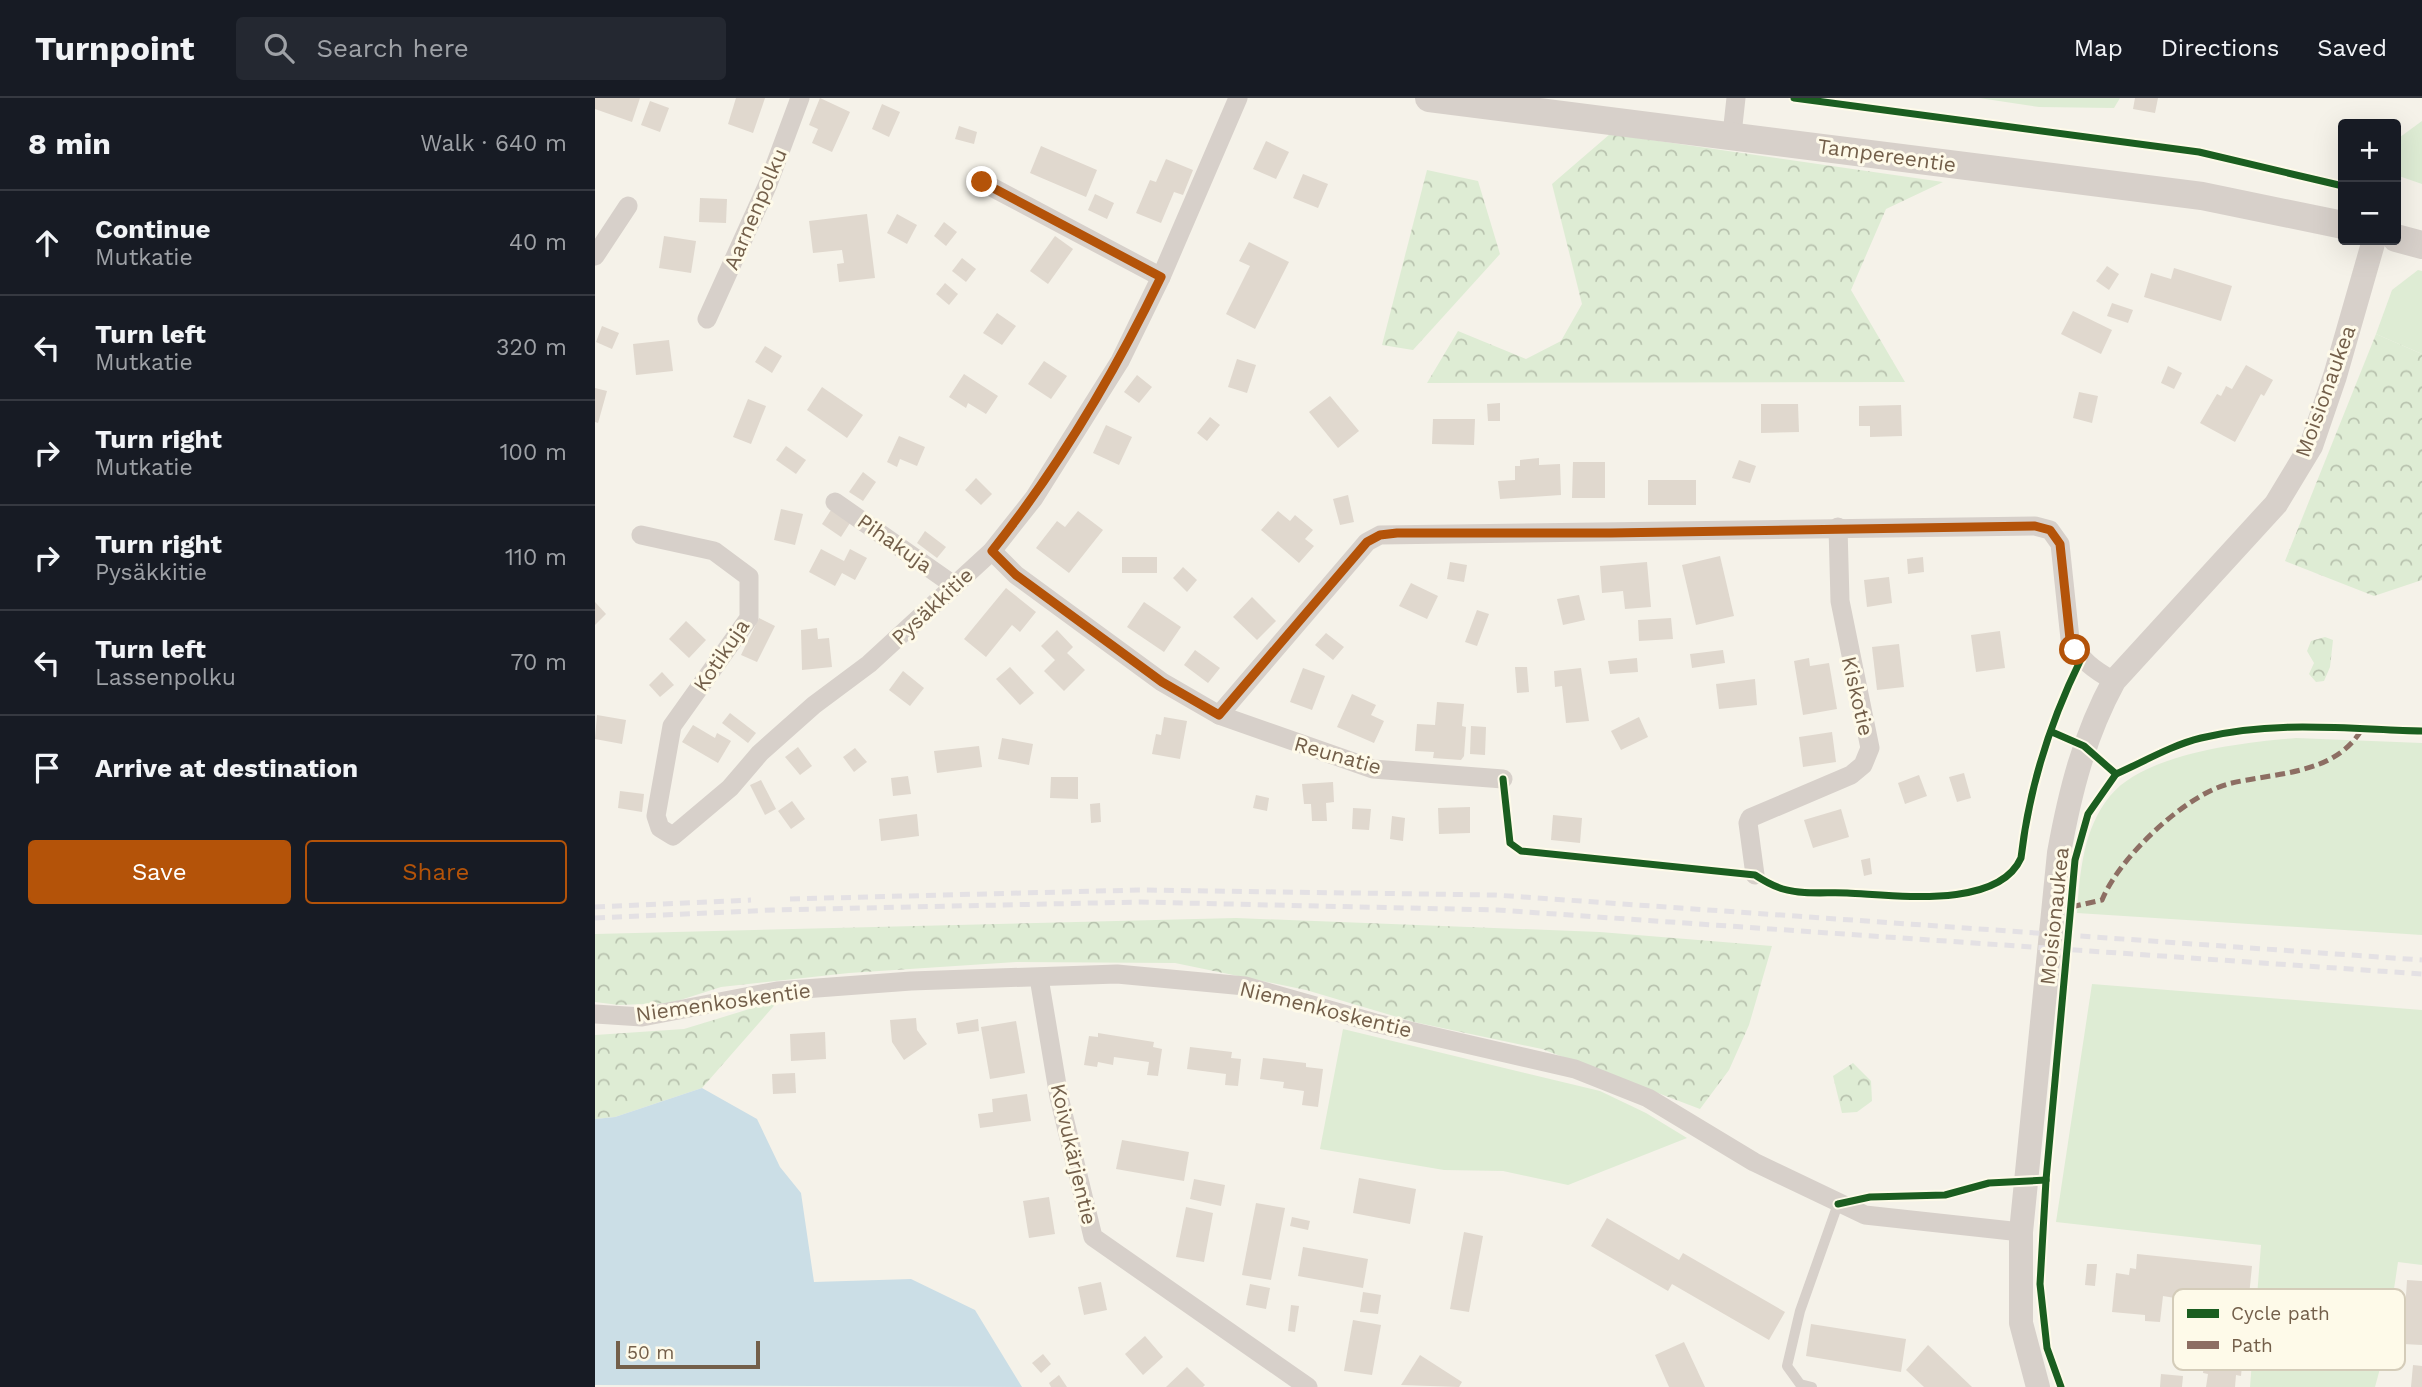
<!DOCTYPE html>
<html lang="en">
<head>
<meta charset="utf-8">
<style>
  :root { --surface:#171b24; --page:#242831; --text:#f1f3f6; --muted:#9ea1a6; --line:#363941; --accent:#b45309 }
  body { margin:0; font-family:"Work Sans",sans-serif; background:var(--page); color:var(--text) }
  .controls { position:absolute; right:21px; top:21px; display:grid; overflow:hidden; border-radius:7px; box-shadow:0 7px 28px #0002 }
  .controls button { width:63px; height:63px; display:grid; place-items:center; padding:0; border:0; border-bottom:2px solid var(--line); background:var(--surface); color:var(--text); font:35px sans-serif }
  .scale { position:absolute; left:21px; bottom:18px; width:144px; box-sizing:border-box; padding-left:7px; border:4px solid #735f4a; border-top:0; font-size:19px; line-height:24px; white-space:nowrap; color:#735f4a; -webkit-text-stroke:5px #fefae9; paint-order:stroke }
  .stop { position:absolute; width:21px; height:21px; margin:-16px; border:5px solid #b45309; border-radius:50%; background:#fff }
  .stop.end { background:#b45309; border-color:#fff; box-shadow:0 2px 7px #0008 }
  .list { margin:0; padding:0; list-style:none }
  h2 { display:flex; justify-content:space-between; align-items:center; height:91px; margin:0; padding:0 28px; font-size:30px }
  h2 small { font-size:23px; font-weight:400; color:var(--muted) }
  .list li { display:grid; grid-template-columns:46px 1fr auto; gap:21px; align-items:center; box-sizing:border-box; height:105px; padding:0 28px; border-top:2px solid var(--line) }
  .list b { display:block; font-size:26px; white-space:nowrap }
  .list p { margin:0; font-size:23px; white-space:nowrap; color:var(--muted) }
  .list em { font-size:23px; font-style:normal; color:var(--muted) }
  .actions { display:flex; gap:14px; padding:21px 28px }
  .actions a { flex:1; padding:16px 0; border:2px solid var(--accent); border-radius:7px; text-align:center; font-size:24px; color:var(--accent) }
  .actions .main { background:var(--accent); color:#fff }
  .icon { flex:none; width:38px; height:38px; fill:none; stroke:currentColor; stroke-width:2; stroke-linecap:round; stroke-linejoin:round }
  .map { position:relative; flex:none; width:1827px; height:1289px; overflow:hidden }
  header { display:flex; align-items:center; gap:42px; box-sizing:border-box; height:98px; padding:0 35px; background:var(--surface); border-bottom:2px solid var(--line) }
  header strong { font-size:33px }
  nav { display:flex; gap:38px; margin-inline-start:auto; font-size:24px }
  .search { width:490px; height:63px; background:var(--page); display:flex; align-items:center; gap:18px; box-sizing:border-box; padding:0 24px; border-radius:7px; color:var(--muted); font-size:26px }
  main { display:flex }
  aside { flex:1; background:var(--surface) }
  .map>svg:first-child { display:block }
  .green { fill:#deecd4 }
  .forest { fill:url(#forest-crowns) }
  .water { fill:#cbdee6 }
  .building { fill:#e0d8ce }
  .lines { fill:none; stroke-linecap:round; stroke-linejoin:round }
  .service { stroke:#d7d0ca; stroke-width:10 }
  .minor { stroke:#d7d0ca; stroke-width:19 }
  .tertiary { stroke:#d7d0ca; stroke-width:24 }
  .secondary { stroke:#d7d0ca; stroke-width:28 }
  .rail { stroke:#e4e1e4; stroke-width:5; stroke-dasharray:10 7; stroke-linecap:butt }
  .quiet { stroke:#8d6e63; stroke-width:5; stroke-dasharray:10 5; stroke-linecap:butt }
  .cycleway-casing { stroke:#fefae9; stroke-width:11 }
  .cycleway { stroke:#1b5e20; stroke-width:7 }
  .route { stroke:#b45309; stroke-width:9 }
  .labels { text-anchor:middle; dominant-baseline:central; stroke-width:6; stroke-linejoin:round; paint-order:stroke }
  .street-label { font-size:21px; fill:#735f4a; stroke:#fefae9 }
  .key { fill:#fefae9; stroke:#d4ccb9; stroke-width:2 }
  .key-label { font-size:19px; fill:#735f4a }
</style>
</head>
<body>
<header>
<strong>Turnpoint</strong>
<div class="search"><svg class="icon" aria-label="search" viewBox="0 0 24 24"><circle cx="10" cy="10" r="6"/><path d="M15 15l6 6"/></svg>Search here</div>
<nav><a>Map</a><a>Directions</a><a>Saved</a></nav>
</header>
<main>
<aside>
<h2>8 min<small>Walk · 640 m</small></h2>
<ul class="list">
<li><svg class="icon" aria-label="ahead" viewBox="0 0 24 24"><path d="M12 20V5M6 11l6-6 6 6"/></svg><div><b>Continue</b><p>Mutkatie</p></div><em>40 m</em></li>
<li><svg class="icon" aria-label="left" viewBox="0 0 24 24"><path d="M17 20v-9H6M10 6l-5 5 5 5"/></svg><div><b>Turn left</b><p>Mutkatie</p></div><em>320 m</em></li>
<li><svg class="icon" aria-label="right" viewBox="0 0 24 24"><path d="M7 20v-9h11M14 6l5 5-5 5"/></svg><div><b>Turn right</b><p>Mutkatie</p></div><em>100 m</em></li>
<li><svg class="icon" aria-label="right" viewBox="0 0 24 24"><path d="M7 20v-9h11M14 6l5 5-5 5"/></svg><div><b>Turn right</b><p>Pysäkkitie</p></div><em>110 m</em></li>
<li><svg class="icon" aria-label="left" viewBox="0 0 24 24"><path d="M17 20v-9H6M10 6l-5 5 5 5"/></svg><div><b>Turn left</b><p>Lassenpolku</p></div><em>70 m</em></li>
<li><svg class="icon" aria-label="arrive" viewBox="0 0 24 24"><path d="M6 21V4h12l-3 4 3 4H6"/></svg><div><b>Arrive at destination</b></div></li>
</ul>
<div class="actions"><a class="main">Save</a><a>Share</a></div>
</aside>
<div class="map">
<svg width="1827" height="1289" viewBox="0 0 1827 1289">
  <defs>
    <pattern id="forest-crowns" width="20" height="18" patternUnits="userSpaceOnUse" patternTransform="scale(1.75)"><rect width="20" height="18" fill="#deecd4"/><path d="M2 6a3 3 0 1 1 6 0M12 15a3 3 0 1 1 6 0" fill="none" stroke="#b8c2ae"/></pattern>
  </defs>
  <rect width="100%" height="100%" fill="#f5f2e9"/>
  <g class="green">
    <path d="M1384 0H1525L1519 10 1444 9Z"/>
    <path d="M1827 23V86L1801 77V42Z"/>
    <path d="M1823 172 1827 173V256L1781 236 1797 192Z"/>
    <path d="M1701 640 1827 645V837L1482 815C1485 774 1488 731 1515 698 1550 655 1649 644 1701 640Z"/>
    <path d="M1497 886 1827 912V1167L1803 1164 1790 1252 1780 1289H1655L1666 1147 1461 1124Z"/>
    <path d="M748 931 1005 993 1051 1015 1092 1040 973 1087 908 1073 849 1072 725 1051Z"/>
  </g>
  <g class="forest">
    <path d="M1015 36 1348 84 1291 111 1256 192 1310 284 832 285 863 233 931 261 966 243 987 206 957 86Z"/>
    <path d="M832 72 883 83 905 156 818 252 787 247Z"/>
    <path d="M1781 236 1827 256V482L1779 498 1690 463Z"/>
    <path d="M1730 539 1738 542 1735 569 1729 583 1721 584 1714 576 1719 565 1712 553 1716 543Z"/>
    <path d="M641 820 1005 834 1177 848 1154 927 1134 972 1105 1011 947 951 819 924 711 892 580 865 421 864 254 875 126 889 76 905 24 907 0 904V836Z"/>
    <path d="M184 902 107 990 20 1019 0 1021V937L89 931Z"/>
    <path d="M1258 965 1276 983 1277 1003 1262 1014 1247 1015 1238 978Z"/>
  </g>
  <path class="water" d="M107 990 162 1021 185 1069 206 1095 219 1184 316 1181 380 1212 427 1289 0 1287V1021L20 1019Z"/>
  <g class="building">
    <path d="M0 0H45L37 24 0 11Z"/>
    <path d="M141 0H170L158 35 133 26Z"/>
    <path d="M225 0 255 14 237 54 217 45 223 31 214 27Z"/>
    <path d="M1540 0H1563L1560 15 1538 11Z"/>
    <path d="M55 3 74 10 65 34 46 27Z"/>
    <path d="M287 6 305 14 294 39 277 31Z"/>
    <path d="M364 28 382 34 379 46 360 41Z"/>
    <path d="M671 43 694 54 681 81 658 71Z"/>
    <path d="M446 48 502 72 491 99 435 75Z"/>
    <path d="M571 61 598 72 588 97 579 94 566 125 541 115 555 82 561 84Z"/>
    <path d="M708 76 733 86 723 110 698 100Z"/>
    <path d="M500 96 519 105 512 121 493 112Z"/>
    <path d="M105 100 132 101 131 125 104 124Z"/>
    <path d="M272 116 280 180 244 184 242 166 249 165 247 152 218 155 214 123Z"/>
    <path d="M302 116 322 127 312 146 292 135Z"/>
    <path d="M349 124 362 134 351 148 339 138Z"/>
    <path d="M69 138 101 143 96 175 64 170Z"/>
    <path d="M460 138 478 151 453 186 435 173Z"/>
    <path d="M654 144 694 164 660 231 631 216 655 168 644 163Z"/>
    <path d="M367 160 381 171 371 184 357 173Z"/>
    <path d="M1512 168 1524 176 1514 192 1501 183Z"/>
    <path d="M1579 170 1637 188 1626 223 1549 199 1556 175 1576 181Z"/>
    <path d="M350 185 363 196 354 207 341 196Z"/>
    <path d="M1517 205 1538 212 1533 225 1512 218Z"/>
    <path d="M1478 213 1517 232 1506 256 1466 236Z"/>
    <path d="M402 215 421 228 407 247 388 235Z"/>
    <path d="M7 228 24 235 17 251 1 244Z"/>
    <path d="M74 242 78 273 41 277 38 246Z"/>
    <path d="M170 248 187 258 177 275 160 264Z"/>
    <path d="M642 261 661 267 652 295 633 289Z"/>
    <path d="M449 263 472 278 456 301 433 286Z"/>
    <path d="M1651 267 1678 282 1669 298 1666 296 1640 344 1605 325 1622 296 1626 298 1631 288 1637 291Z"/>
    <path d="M1573 268 1587 275 1579 291 1566 285Z"/>
    <path d="M369 276 403 298 391 316 373 305 371 310 354 299Z"/>
    <path d="M542 277 557 289 544 305 529 294Z"/>
    <path d="M227 289 268 317 252 340 212 312Z"/>
    <path d="M0 290 12 293 3 325 0 324Z"/>
    <path d="M1484 294 1503 298 1497 325 1478 320Z"/>
    <path d="M735 298 764 333 743 350 714 314Z"/>
    <path d="M153 301 171 308 156 346 138 339Z"/>
    <path d="M905 305V323H893L892 306Z"/>
    <path d="M1166 306H1203L1204 334 1166 335Z"/>
    <path d="M1306 307 1307 338 1275 339V328H1264V308Z"/>
    <path d="M615 319 625 327 612 343 602 335Z"/>
    <path d="M838 321H880L879 347 837 346Z"/>
    <path d="M511 327 537 339 524 367 498 355Z"/>
    <path d="M304 338 330 349 322 368 305 361 302 369 292 364Z"/>
    <path d="M191 348 211 362 201 376 181 362Z"/>
    <path d="M944 360V367L965 366 966 397 905 401 903 383 920 382V368H925V362Z"/>
    <path d="M1144 362 1161 368 1155 385 1137 380Z"/>
    <path d="M978 364H1010V400H977Z"/>
    <path d="M268 374 281 384 268 403 254 394Z"/>
    <path d="M381 380 397 396 386 407 370 392Z"/>
    <rect x="1053" y="382" width="48" height="25"/>
    <path d="M753 397 759 424 745 427 738 401Z"/>
    <path d="M186 411 208 416 200 447 179 442Z"/>
    <path d="M236 412 255 425 246 439 227 426Z"/>
    <path d="M483 413 508 432 474 475 441 450 462 423 470 429Z"/>
    <path d="M683 413 695 423 700 417 718 432 710 441 719 448 704 465 666 432Z"/>
    <path d="M330 433 351 449 342 460 322 445Z"/>
    <path d="M226 451 249 463 255 451 272 460 260 482 247 475 240 488 214 474Z"/>
    <path d="M1125 458 1139 518 1101 527 1087 467Z"/>
    <rect x="527" y="459" width="35" height="16"/>
    <path d="M1328 459 1329 474 1313 476 1312 461Z"/>
    <path d="M855 464 872 467 869 484 852 481Z"/>
    <path d="M1052 464 1056 509 1030 511 1028 493 1007 495 1005 468Z"/>
    <path d="M588 469 602 482 592 494 578 480Z"/>
    <path d="M1294 479 1297 505 1272 509 1269 482Z"/>
    <path d="M816 485 843 498 832 521 804 508Z"/>
    <path d="M411 490 441 514 425 534 417 527 391 559 369 541Z"/>
    <path d="M984 497 990 522 968 527 962 501Z"/>
    <path d="M657 499 681 523 662 542 638 519Z"/>
    <path d="M0 504 11 516 0 527Z"/>
    <path d="M549 504 586 529 569 554 532 529Z"/>
    <path d="M882 512 894 516 882 548 870 544Z"/>
    <path d="M164 520 180 528 162 564 146 557Z"/>
    <path d="M1076 520 1078 541 1044 543 1043 522Z"/>
    <path d="M91 523 111 542 94 560 74 541Z"/>
    <path d="M222 530 223 541 234 540 237 569 207 572 206 532Z"/>
    <path d="M462 532 478 549 472 555 490 572 469 593 449 573 460 562 446 548Z"/>
    <path d="M1405 533 1410 570 1381 574 1376 537Z"/>
    <path d="M731 535 749 549 738 562 720 547Z"/>
    <path d="M1304 546 1309 589 1282 592 1277 549Z"/>
    <path d="M600 552 625 570 613 585 589 567Z"/>
    <path d="M1128 552 1130 565 1097 570 1095 556Z"/>
    <path d="M1042 560 1043 574 1015 576 1013 563Z"/>
    <path d="M1214 560 1215 568 1234 565 1242 611 1208 617 1199 563Z"/>
    <path d="M415 569 439 595 425 607 401 581Z"/>
    <path d="M920 569H932L934 594 922 595Z"/>
    <path d="M708 570 730 578 717 612 695 604Z"/>
    <path d="M986 570 994 623 971 625 967 588 960 589 959 573Z"/>
    <path d="M308 573 329 590 315 608 294 592Z"/>
    <path d="M67 574 79 587 65 599 54 587Z"/>
    <path d="M1160 581 1162 607 1124 611 1121 586Z"/>
    <path d="M757 596 781 607 776 617 789 623 779 645 742 629Z"/>
    <path d="M842 604 869 606 867 628 871 629 869 658 866 662 838 660 839 654 820 653 822 626 840 627Z"/>
    <path d="M135 615 161 635 153 645 127 625Z"/>
    <path d="M2 617 31 622 27 646 0 641Z"/>
    <path d="M569 619 592 623 585 661 557 656 561 636 566 637Z"/>
    <path d="M1044 619 1053 639 1026 652 1016 633Z"/>
    <path d="M98 627 120 640 122 635 136 643 123 665 87 644Z"/>
    <path d="M876 628 891 629 890 657 875 656Z"/>
    <path d="M1237 634 1241 664 1208 669 1204 639Z"/>
    <path d="M407 640 438 646 434 667 403 661Z"/>
    <path d="M384 648 387 669 342 675 339 653Z"/>
    <path d="M203 649 217 668 205 677 190 659Z"/>
    <path d="M260 650 272 664 259 674 248 659Z"/>
    <path d="M1369 675 1376 700 1362 704 1354 679Z"/>
    <path d="M1324 677 1332 698 1310 706 1303 685Z"/>
    <path d="M313 678 316 696 298 698 296 680Z"/>
    <path d="M456 679H483V701L455 700Z"/>
    <path d="M166 682 181 711 170 717 155 687Z"/>
    <path d="M738 684 739 704 731 705 732 723H717L716 706H709L707 686Z"/>
    <path d="M25 693 49 696 47 714 23 710Z"/>
    <path d="M661 697 674 700 672 713 658 710Z"/>
    <path d="M197 703 210 721 196 731 183 713Z"/>
    <path d="M505 705 506 724 496 725 495 706Z"/>
    <path d="M875 709V735L844 736 843 710Z"/>
    <path d="M758 710 776 711 774 732 757 731Z"/>
    <path d="M1246 711 1254 739 1218 750 1209 722Z"/>
    <path d="M322 716 324 738 286 743 284 721Z"/>
    <path d="M958 717 987 720 985 745 956 742Z"/>
    <path d="M797 718 810 720 808 743 795 741Z"/>
    <path d="M1275 760 1277 776 1269 778 1266 762Z"/>
    <path d="M321 920 322 932 332 946 309 962 297 944 295 922Z"/>
    <path d="M383 921 384 933 363 936 361 925Z"/>
    <path d="M421 923 430 975 395 981 386 929Z"/>
    <path d="M230 934 231 961 196 963 195 936Z"/>
    <path d="M503 935 559 944 558 949 567 951 563 978 552 977 554 964 519 959 518 967 503 964 502 969 489 967 494 938 503 939Z"/>
    <path d="M595 949 637 954 636 960 646 961 643 988 630 987 631 976 592 971Z"/>
    <path d="M668 960 711 965V969L728 971 723 1009 707 1007 709 993 688 990 689 984 665 981Z"/>
    <path d="M200 975 201 995 178 996 177 976Z"/>
    <path d="M432 996 436 1023 385 1030 383 1016 398 1014 397 1001Z"/>
    <path d="M527 1042 594 1054 589 1083 521 1071Z"/>
    <path d="M764 1080 821 1091 815 1126 758 1115Z"/>
    <path d="M599 1081 630 1087 626 1108 595 1101Z"/>
    <path d="M454 1099 460 1136 434 1140 428 1103Z"/>
    <path d="M661 1105 690 1110 676 1182 647 1177Z"/>
    <path d="M591 1109 618 1115 609 1164 581 1159Z"/>
    <path d="M697 1119 715 1123 713 1132 695 1128Z"/>
    <path d="M1012 1120 1084 1162 1088 1155 1190 1214 1174 1242 1077 1186 1073 1193 996 1148Z"/>
    <path d="M869 1134 888 1138 874 1214 855 1211Z"/>
    <path d="M708 1149 773 1161 768 1190 703 1178Z"/>
    <path d="M1542 1156 1657 1168 1646 1278 1641 1277 1640 1289H1611L1613 1276 1608 1275 1610 1259H1605L1608 1226H1614L1617 1204 1605 1203 1603 1220 1578 1218 1580 1200 1568 1198 1565 1224 1550 1223V1217L1517 1214 1521 1175 1534 1177 1535 1170 1541 1171Z"/>
    <path d="M1492 1166H1502L1500 1188 1490 1187Z"/>
    <path d="M1812 1182 1827 1183V1247L1808 1246Z"/>
    <path d="M506 1184 512 1212 489 1217 483 1189Z"/>
    <path d="M655 1186 675 1190 671 1211 651 1207Z"/>
    <path d="M768 1194 786 1197 783 1216 765 1214Z"/>
    <path d="M696 1207 704 1208 700 1234 693 1233Z"/>
    <path d="M758 1222 786 1227 777 1277 749 1273Z"/>
    <path d="M1216 1226 1311 1241 1306 1274 1211 1258Z"/>
    <path d="M550 1238 568 1259 548 1277 530 1256Z"/>
    <path d="M1089 1244 1110 1289H1074L1060 1257Z"/>
    <path d="M1333 1247 1377 1289H1329L1311 1272Z"/>
    <path d="M448 1256 456 1266 446 1275 437 1265Z"/>
    <path d="M825 1257 867 1284 864 1289 806 1287Z"/>
    <path d="M1818 1267 1827 1268V1289H1816Z"/>
    <path d="M592 1269 610 1287 608 1289H571Z"/>
    <path d="M1566 1276 1588 1278 1587 1289H1565Z"/>
    <path d="M464 1277 472 1289H456L454 1285Z"/>
  </g>
  <g class="lines">
    <path class="service" d="M1217 1289 1205 1286 1192 1268 1205 1213 1243 1106"/>
    <g class="minor">
      <path d="M1137 36 1141 0"/>
      <path d="M387 84 566 179"/>
      <path d="M0 158 33 108"/>
      <path d="M112 221 173 86 205 0"/>
      <path d="M240 404 360 488"/>
      <path d="M46 437 119 453 154 479V520L77 628 61 718 65 730 78 738 135 690 165 655 219 607 274 566 397 453 439 400 525 263 566 179 643 0"/>
      <path d="M397 453 421 477 567 584 624 617 772 444 785 437 1440 428 1455 432 1465 446 1475 541C1485 562 1499 572 1519 583"/>
      <path d="M624 617 778 671 908 681"/>
      <path d="M1160 777 1153 725 1155 720 1256 677 1268 667 1275 650 1245 503 1243 429"/>
      <path d="M444 880 464 999 498 1139 713 1289"/>
      <path d="M0 916 47 919 182 893 316 883 522 876 650 888 780 925 980 971 1053 1000 1159 1064 1270 1117 1426 1134"/>
    </g>
    <path class="tertiary" d="M1443 1289 1426 1225V1134L1464 755C1475 694 1489 638 1519 583L1681 406 1716 348 1740 278 1779 142"/>
    <g class="secondary">
      <path d="M834 0 1607 98 1748 127"/>
      <path d="M1801 140 1827 147"/>
    </g>
    <g class="rail">
      <path d="M195 801 543 792 900 797 1827 862"/>
      <path d="M0 809 156 802"/>
      <path d="M0 820 178 812 544 804 902 812 1827 876"/>
    </g>
    <path class="quiet" d="M1476 809 1507 802C1524 760 1589 698 1633 686 1680 674 1739 678 1767 631"/>
    <defs>
      <g id="cycleway">
        <path d="M1199 0 1604 54 1748 88"/>
        <path d="M1457 634 1489 648 1521 676C1548 664 1577 647 1606 640 1679 622 1753 631 1827 633"/>
        <path d="M908 681 915 745 926 753 1160 777C1169 783 1178 788 1188 791 1207 797 1232 794 1252 795 1299 797 1403 812 1426 760 1434 690 1455 624 1486 561"/>
        <path d="M1243 1106 1275 1099 1350 1097 1394 1085 1451 1082"/>
        <path d="M1466 1289 1452 1250 1445 1186 1451 1082 1480 762 1493 716 1521 676"/>
      </g>
    </defs>
    <use href="#cycleway" class="cycleway-casing"/>
    <use href="#cycleway" class="cycleway"/>
  </g>
  <g class="lines">
    <path class="route" d="M387 84 566 179C519 276 464 369 397 453L421 477 567 584 624 617 772 444 785 437 802 435H1016L1440 428 1455 432 1465 446 1475 541 1480 552"/>
  </g>
  <g class="labels">
    <g class="street-label">
      <text transform="translate(1292 57) rotate(8)">Tampereentie</text>
      <text transform="translate(160 111) rotate(-67)">Aarnenpolku</text>
      <text transform="translate(1730 293) rotate(-70)">Moisionaukea</text>
      <text transform="translate(300 445) rotate(35)">Pihakuja</text>
      <text transform="translate(337 508) rotate(-43)">Pysäkkitie</text>
      <text transform="translate(126 557) rotate(-56)">Kotikuja</text>
      <text transform="translate(1263 598) rotate(77)">Kiskotie</text>
      <text transform="translate(743 657) rotate(16)">Reunatie</text>
      <text transform="translate(1459 818) rotate(-84)">Moisionaukea</text>
      <text transform="translate(128 904) rotate(-8)">Niemenkoskentie</text>
      <text transform="translate(731 911) rotate(14)">Niemenkoskentie</text>
      <text transform="translate(479 1056) rotate(77)">Koivukärjentie</text>
    </g>
  </g>
  <rect x="1578" y="1191" width="232" height="81" rx="10" class="key"/>
  <rect x="1592" y="1211" width="32" height="9" fill="#1b5e20"/>
  <rect x="1592" y="1243" width="32" height="8" fill="#8d6e63"/>
  <g class="key-label">
    <text x="1636" y="1222">Cycle path</text>
    <text x="1636" y="1254">Path</text>
  </g>
</svg>
<div class="controls">
<button>+</button>
<button>−</button>
</div>
<div class="scale">50 m</div>
<div class="stop" style="left:1480px;top:552px"></div>
<div class="stop end" style="left:387px;top:84px"></div>
</div>
</main>
</body>
</html>
